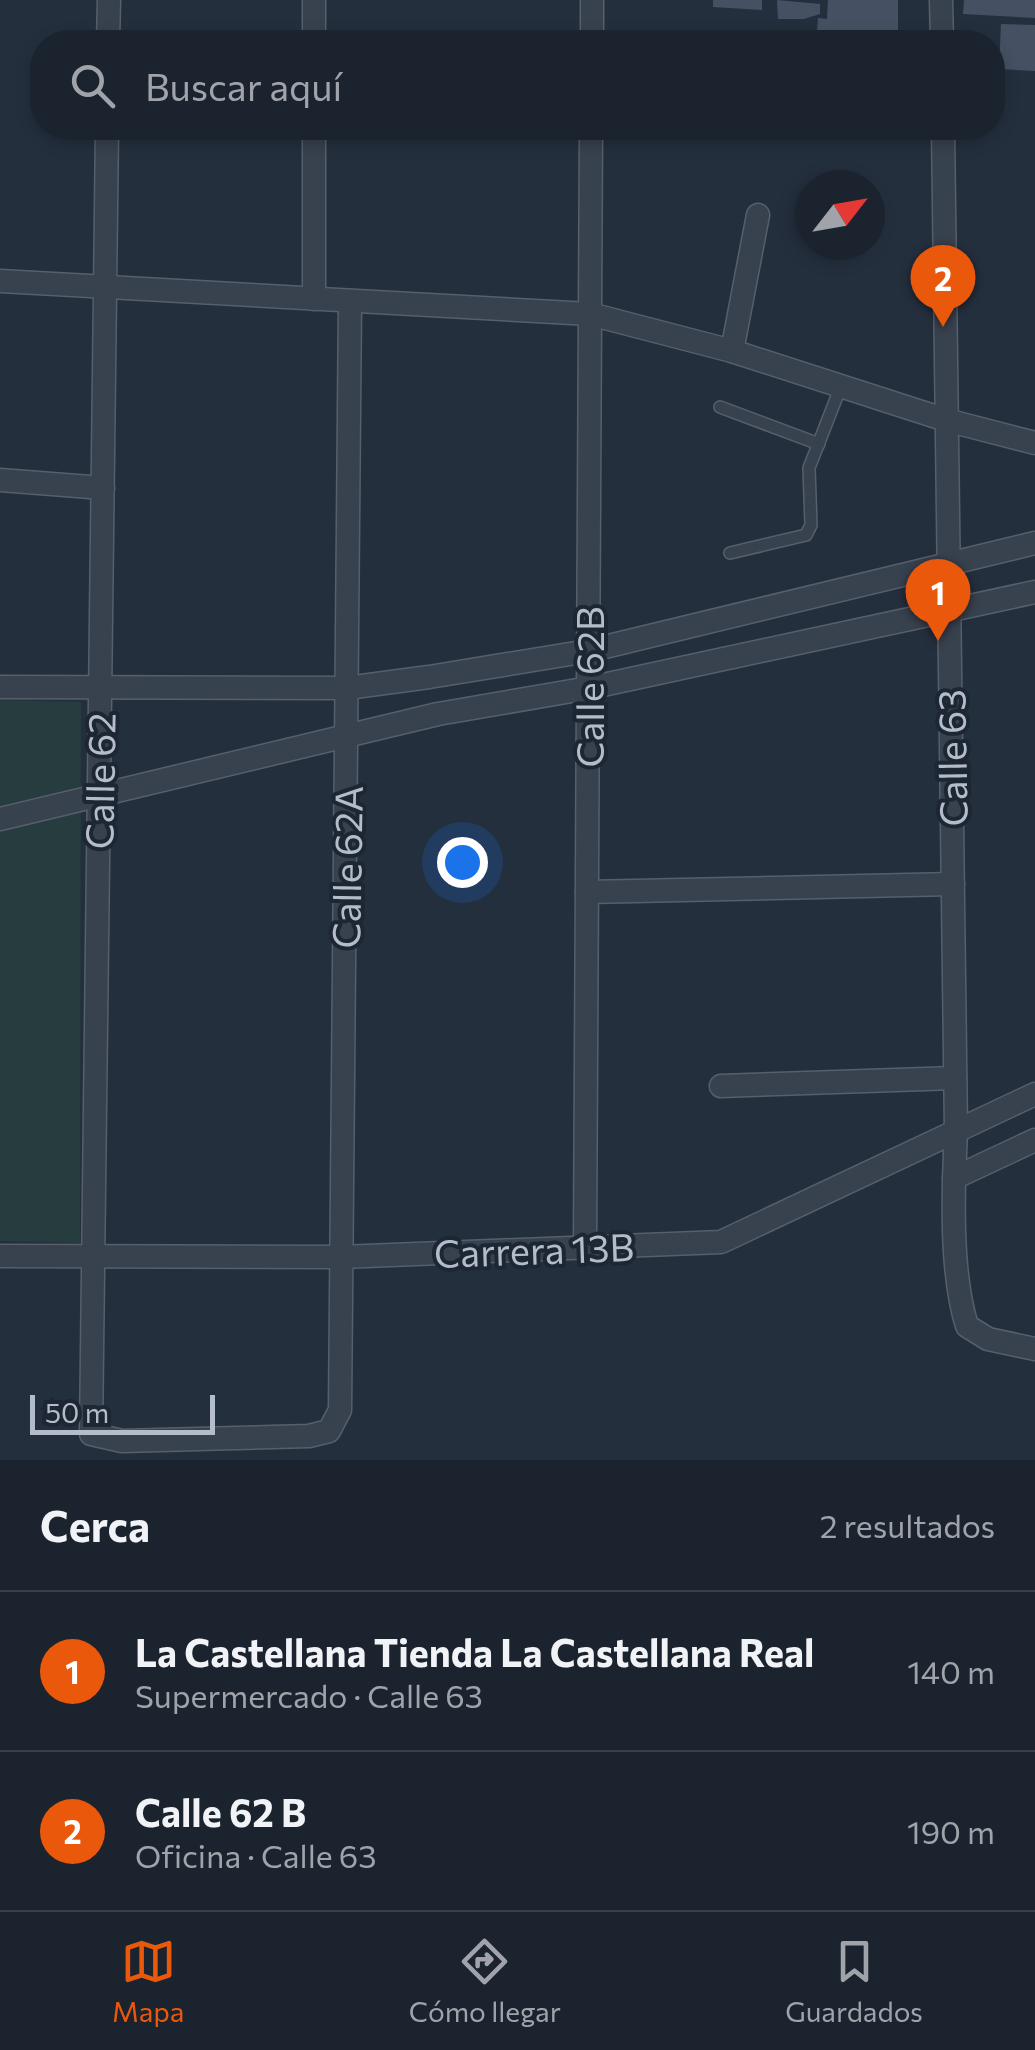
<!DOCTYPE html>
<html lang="es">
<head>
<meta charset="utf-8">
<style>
  :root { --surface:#1b232e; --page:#282f3a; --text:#f1f3f6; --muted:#a0a4aa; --line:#39404a; --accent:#ea580c }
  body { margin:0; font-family:Commissioner,sans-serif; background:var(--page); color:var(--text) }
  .compass { position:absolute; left:795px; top:170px; width:90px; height:90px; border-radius:50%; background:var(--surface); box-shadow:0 5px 15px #0003; rotate:59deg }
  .scale { position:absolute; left:30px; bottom:25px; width:185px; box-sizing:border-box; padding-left:10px; border:5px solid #b4bcc9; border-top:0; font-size:28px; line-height:35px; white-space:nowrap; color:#b4bcc9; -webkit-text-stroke:8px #1d2633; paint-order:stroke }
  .you { position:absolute; left:462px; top:862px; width:35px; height:35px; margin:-25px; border:8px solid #fff; border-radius:50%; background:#1a73e8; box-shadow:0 0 0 15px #1a73e833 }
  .badge { display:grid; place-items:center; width:65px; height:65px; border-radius:50%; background:var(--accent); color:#fff; font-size:32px; font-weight:700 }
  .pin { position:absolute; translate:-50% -82px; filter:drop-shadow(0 2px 5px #0008) }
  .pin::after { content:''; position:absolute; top:52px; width:35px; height:30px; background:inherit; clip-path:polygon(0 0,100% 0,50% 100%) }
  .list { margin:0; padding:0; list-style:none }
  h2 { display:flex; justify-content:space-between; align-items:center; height:130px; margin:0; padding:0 40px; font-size:42px }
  h2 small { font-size:32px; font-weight:400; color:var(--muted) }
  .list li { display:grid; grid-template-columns:65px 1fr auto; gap:30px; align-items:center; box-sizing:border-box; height:160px; padding:0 40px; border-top:2px solid var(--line) }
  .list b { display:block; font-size:38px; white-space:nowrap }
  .list p { margin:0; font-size:32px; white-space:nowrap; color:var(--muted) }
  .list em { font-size:32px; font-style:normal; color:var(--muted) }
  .icon { flex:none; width:55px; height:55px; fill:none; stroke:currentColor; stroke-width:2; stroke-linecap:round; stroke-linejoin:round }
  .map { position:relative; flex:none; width:1035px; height:1460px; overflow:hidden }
  .search { position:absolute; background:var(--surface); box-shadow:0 5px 15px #0003; left:30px; right:30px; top:30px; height:110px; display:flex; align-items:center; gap:25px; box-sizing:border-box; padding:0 35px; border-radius:40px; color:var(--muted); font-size:38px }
  .sheet { height:450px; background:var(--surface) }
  nav { display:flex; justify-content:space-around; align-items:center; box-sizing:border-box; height:140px; border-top:2px solid var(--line); background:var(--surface); font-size:28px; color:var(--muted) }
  nav a { display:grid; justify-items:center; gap:5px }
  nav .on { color:var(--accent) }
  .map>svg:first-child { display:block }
  .green { fill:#263c3f }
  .building { fill:#455162 }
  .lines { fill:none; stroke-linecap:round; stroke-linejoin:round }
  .service-casing { stroke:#565f6c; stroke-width:14 }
  .minor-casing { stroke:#565f6c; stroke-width:25 }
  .service { stroke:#38414e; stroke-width:11 }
  .minor { stroke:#38414e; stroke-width:22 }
  .labels { text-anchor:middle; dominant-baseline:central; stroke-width:8; stroke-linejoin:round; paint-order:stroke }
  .street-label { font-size:38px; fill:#b4bcc9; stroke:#1d2633 }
</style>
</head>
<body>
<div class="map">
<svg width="1035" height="1460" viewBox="0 0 1035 1460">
  <rect width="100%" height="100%" fill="#242f3e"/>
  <path class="green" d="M0 700 81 702 80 1243 0 1241Z"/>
  <g class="building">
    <path d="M713 0H762V10L713 7Z"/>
    <path d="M777 0 820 4V14L804 19H778Z"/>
    <path d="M828 0H898V42L817 31 818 18 827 19Z"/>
    <path d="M964 0H1035V18L963 14Z"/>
    <path d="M1001 24 1035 25V71L999 69Z"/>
  </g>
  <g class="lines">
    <defs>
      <g id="service">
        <path d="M720 407 819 444"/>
        <path d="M730 553 806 535 811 525 809 468 841 386"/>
      </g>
      <g id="minor">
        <path d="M941 0 942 42"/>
        <path d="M108 42 109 0"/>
        <path d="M314 42V0"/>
        <path d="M592 42V0"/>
        <path d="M107 128 91 1434 122 1441 309 1436 329 1431 340 1410 350 301"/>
        <path d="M943 128 956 1132C953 1189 950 1272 967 1326L988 1339 1035 1349"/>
        <path d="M0 281 590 314 732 351 946 420 1035 443"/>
        <path d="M314 299V128"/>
        <path d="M732 351 758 215"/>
        <path d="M0 480 103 488"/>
        <path d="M0 687 347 688 429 677 588 651 1035 543"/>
        <path d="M0 819 438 714 589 688 1035 592"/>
        <path d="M587 892 953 884"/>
        <path d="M721 1086 955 1078"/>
        <path d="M954 1178 1035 1140"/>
        <path d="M585 1246 591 128"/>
        <path d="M0 1256 341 1257 721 1242 1035 1094"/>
      </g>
    </defs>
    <use href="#service" class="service-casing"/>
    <use href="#minor" class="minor-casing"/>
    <use href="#service" class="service"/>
    <use href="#minor" class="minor"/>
  </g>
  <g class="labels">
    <g class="street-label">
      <text transform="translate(588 687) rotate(-90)">Calle 62B</text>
      <text transform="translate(951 758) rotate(-91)">Calle 63</text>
      <text transform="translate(99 781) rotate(-89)">Calle 62</text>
      <text transform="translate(346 867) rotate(-89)">Calle 62A</text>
      <text transform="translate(534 1249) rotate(-2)">Carrera 13B</text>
    </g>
  </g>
</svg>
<svg class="compass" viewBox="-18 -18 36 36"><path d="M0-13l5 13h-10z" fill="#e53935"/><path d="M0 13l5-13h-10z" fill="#a0a4aa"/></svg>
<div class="scale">50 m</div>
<div class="you"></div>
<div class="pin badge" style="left:938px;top:641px">1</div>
<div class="pin badge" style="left:943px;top:327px">2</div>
<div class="search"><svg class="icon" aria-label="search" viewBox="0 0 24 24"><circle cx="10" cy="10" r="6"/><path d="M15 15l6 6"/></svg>Buscar aquí</div>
</div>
<section class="sheet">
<h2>Cerca<small>2 resultados</small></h2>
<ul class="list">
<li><span class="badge">1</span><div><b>La Castellana Tienda La Castellana Real</b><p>Supermercado · Calle 63</p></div><em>140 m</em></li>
<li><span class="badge">2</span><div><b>Calle 62 B</b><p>Oficina · Calle 63</p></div><em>190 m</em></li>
</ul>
</section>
<nav>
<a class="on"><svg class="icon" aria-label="map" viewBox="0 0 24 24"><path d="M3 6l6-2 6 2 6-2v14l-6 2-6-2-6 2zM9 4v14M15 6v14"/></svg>Mapa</a>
<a><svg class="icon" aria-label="directions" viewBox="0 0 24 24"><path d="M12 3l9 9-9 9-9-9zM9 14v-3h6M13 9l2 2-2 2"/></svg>Cómo llegar</a>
<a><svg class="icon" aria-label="saved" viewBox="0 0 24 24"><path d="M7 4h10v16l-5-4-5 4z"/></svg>Guardados</a>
</nav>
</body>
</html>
